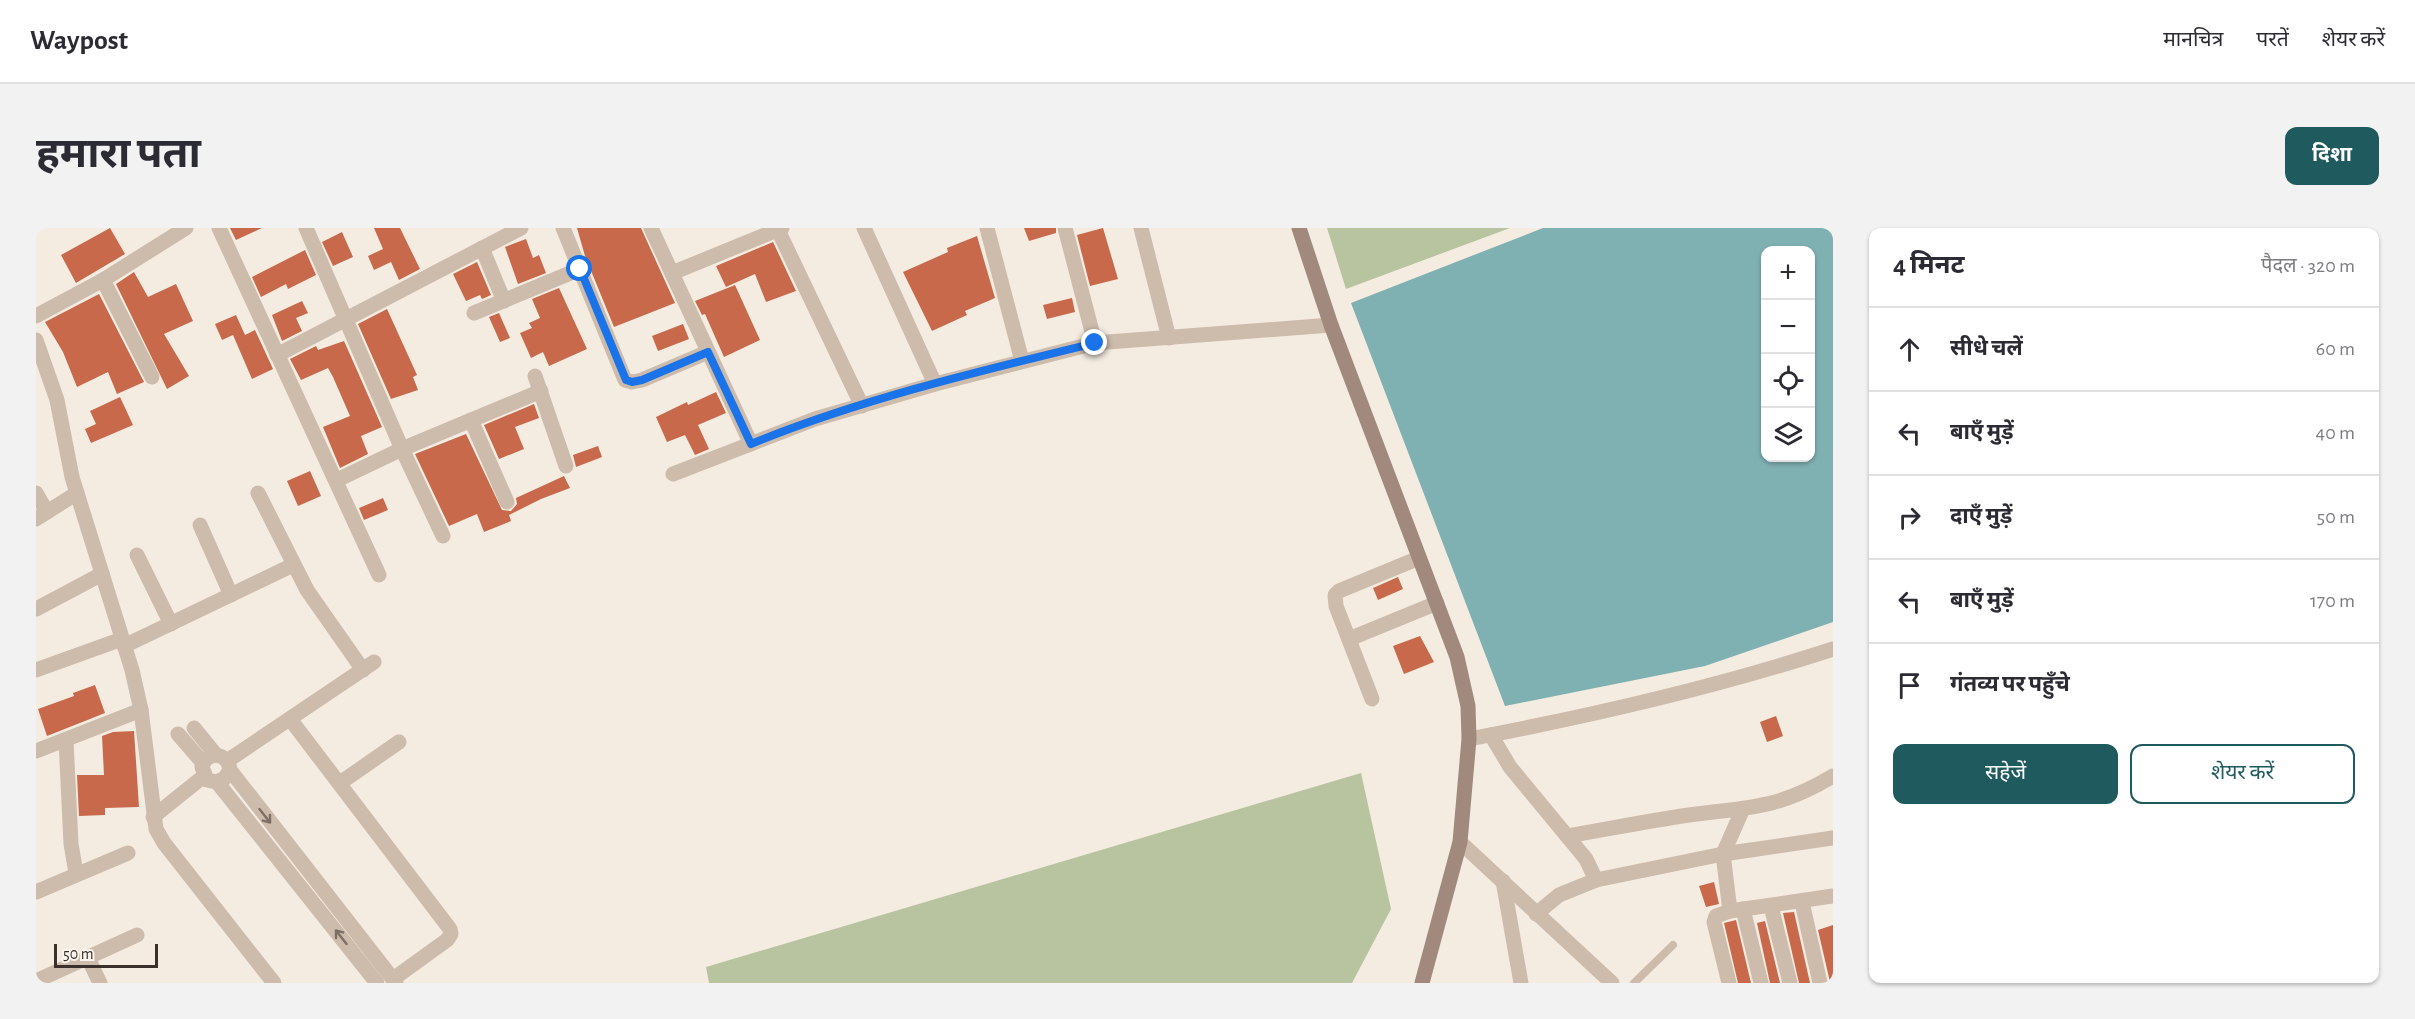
<!DOCTYPE html>
<html lang="hi">
<head>
<meta charset="utf-8">
<style>
  :root { --surface:#fff; --page:#f2f2f3; --text:#2b2b33; --muted:#7c7c81; --line:#e1e1e2; --accent:#1f5a5e }
  body { margin:0; font-family:"Alegreya Sans","Noto Sans Devanagari",sans-serif; background:var(--page); color:var(--text) }
  .controls { position:absolute; right:18px; top:18px; display:grid; overflow:hidden; border-radius:12px; box-shadow:0 2px 4px #0004 }
  .controls button { width:54px; height:54px; display:grid; place-items:center; padding:0; border:0; border-bottom:2px solid var(--line); background:var(--surface); color:var(--text); font:30px sans-serif }
  .scale { position:absolute; left:18px; bottom:15px; width:104px; box-sizing:border-box; padding-left:6px; border:3px solid #3b302b; border-top:0; font-size:16px; line-height:21px; white-space:nowrap; color:#3b302b; -webkit-text-stroke:4px #fbf5ee; paint-order:stroke }
  .stop { position:absolute; width:18px; height:18px; margin:-14px; border:4px solid #1a73e8; border-radius:50%; background:#fff }
  .stop.end { background:#1a73e8; border-color:#fff; box-shadow:0 2px 6px #0008 }
  .list { margin:0; padding:0; list-style:none }
  h2 { display:flex; justify-content:space-between; align-items:center; height:78px; margin:0; padding:0 24px; font-size:26px }
  h2 small { font-size:20px; font-weight:400; color:var(--muted) }
  .list li { display:grid; grid-template-columns:39px 1fr auto; gap:18px; align-items:center; box-sizing:border-box; height:84px; padding:0 24px; border-top:2px solid var(--line) }
  .list b { display:block; font-size:22px; white-space:nowrap }
  .list em { font-size:20px; font-style:normal; color:var(--muted) }
  .actions { display:flex; gap:12px; padding:18px 24px }
  .actions a { flex:1; padding:14px 0; border:2px solid var(--accent); border-radius:12px; text-align:center; font-size:21px; color:var(--accent) }
  .actions .main { background:var(--accent); color:#fff }
  .icon { flex:none; width:33px; height:33px; fill:none; stroke:currentColor; stroke-width:2; stroke-linecap:round; stroke-linejoin:round }
  .map { position:relative; flex:none; width:1797px; height:755px; overflow:hidden; border-radius:12px }
  header { display:flex; align-items:center; gap:36px; box-sizing:border-box; height:84px; padding:0 30px; background:var(--surface); border-bottom:2px solid var(--line) }
  header strong { font-size:28px }
  nav { display:flex; gap:33px; margin-inline-start:auto; font-size:21px }
  .intro { display:flex; align-items:center; justify-content:space-between; box-sizing:border-box; height:144px; padding:0 36px }
  h1 { margin:0; font-size:42px }
  .button { padding:15px 27px; border-radius:12px; background:var(--accent); color:#fff; font-size:21px; font-weight:700 }
  main { display:flex; gap:36px; padding:0 36px }
  aside { flex:1; background:var(--surface); border-radius:12px; box-shadow:0 2px 4px #0004 }
  .map>svg:first-child { display:block }
  .green { fill:#b8c4a0 }
  .water { fill:#7fb0b2; fill-rule:evenodd }
  .building { fill:#c8694b }
  .lines { fill:none; stroke-linecap:round; stroke-linejoin:round }
  .lane { stroke:#cdbbac; stroke-width:8 }
  .street { stroke:#cdbbac; stroke-width:15 }
  .secondary { stroke:#a18a7d; stroke-width:15 }
  .oneway { stroke:#7d6f65 }
  .route { stroke:#1a73e8; stroke-width:8 }
</style>
</head>
<body>
<header>
<strong>Waypost</strong>
<nav><a>मानचित्र</a><a>परतें</a><a>शेयर करें</a></nav>
</header>
<div class="intro"><h1>हमारा पता</h1><a class="button">दिशा</a></div>
<main>
<div class="map">
<svg width="1797" height="755" viewBox="0 0 1797 755">
  <rect width="100%" height="100%" fill="#f4ebe1"/>
  <g class="green">
    <path d="M1291 0H1474L1310 61Z"/>
    <path d="M1325 545 1355 681 1316 755H673L670 739Z"/>
  </g>
  <path class="water" d="M1507 0H1797V394L1669 438 1469 478 1315 75ZM1730 22H1774V230H1730Z"/>
  <g class="building">
    <path d="M74 0 89 26 40 55 25 27Z"/>
    <path d="M194 0H226L200 12Z"/>
    <path d="M338 0H364L384 41 363 52 355 34 338 42 332 28 347 21Z"/>
    <path d="M541 0H605L639 75 578 99 549 28Z"/>
    <path d="M988 0H1020V5L993 13Z"/>
    <path d="M1067 0 1082 51 1054 58 1041 7Z"/>
    <path d="M306 4 317 29 297 38 286 14Z"/>
    <path d="M941 8 959 70 929 83 931 87 896 103 867 44 912 24 911 20Z"/>
    <path d="M490 11 497 30 503 27 510 45 482 56 469 19Z"/>
    <path d="M737 14 760 63 730 74 719 46 690 59 680 38Z"/>
    <path d="M269 22 280 47 252 61 250 56 225 69 216 49Z"/>
    <path d="M441 34 455 67 446 71 444 67 430 73 417 46Z"/>
    <path d="M98 44 112 69 140 56 157 93 128 106 153 148 131 161 80 56Z"/>
    <path d="M699 57 724 112 688 129 669 86 666 87 659 73Z"/>
    <path d="M523 60 551 121 513 138 507 124 495 130 484 105 496 100 493 95 504 90 496 71Z"/>
    <path d="M63 66 108 154 81 166 72 144 41 159 27 124 9 94Z"/>
    <path d="M1036 70 1039 84 1011 91 1007 77Z"/>
    <path d="M266 73 272 85 260 90 266 103 246 113 236 87Z"/>
    <path d="M351 81 381 147 377 149 382 162 355 171 322 96Z"/>
    <path d="M463 85 474 110 464 114 453 89Z"/>
    <path d="M200 87 209 107 219 102 237 141 216 151 197 107 186 112 179 96Z"/>
    <path d="M647 96 653 111 622 123 616 108Z"/>
    <path d="M308 113 346 199 325 208 332 226 304 240 287 199 314 188 297 149 292 140 265 152 254 131 280 118 282 122Z"/>
    <path d="M680 164 690 185 662 197 673 221 659 227 649 207 631 214 620 189 651 174 652 177Z"/>
    <path d="M84 169 97 197 55 215 49 201 60 196 54 183Z"/>
    <path d="M498 176 503 190 479 199 488 221 463 231 448 197Z"/>
    <path d="M430 206 466 282 475 283 481 276 480 270 528 248 534 260 505 271 473 287 475 293 448 304 441 286 413 298 379 226Z"/>
    <path d="M562 218 566 229 540 239 537 227Z"/>
    <path d="M274 243 285 268 262 278 251 253Z"/>
    <path d="M347 270 352 282 328 292 323 280Z"/>
    <path d="M1362 349 1367 361 1342 372 1337 360Z"/>
    <path d="M1384 408 1398 434 1368 446 1357 418Z"/>
    <path d="M59 457 69 485 11 508 2 481 38 468 37 465Z"/>
    <path d="M1740 488 1747 508 1731 514 1724 494Z"/>
    <path d="M98 503 103 579 69 580V587L43 588 41 547H68L66 508 77 504Z"/>
    <path d="M1678 654 1683 676 1670 679 1663 658Z"/>
    <path d="M1758 684 1774 755H1763L1747 685Z"/>
    <path d="M1700 692 1715 755H1702L1688 695Z"/>
    <path d="M1729 693 1744 755H1734L1721 695Z"/>
    <path d="M1797 697V753L1794 754 1782 702Z"/>
  </g>
  <g class="lines">
    <path class="lane" d="M1598 755 1637 717"/>
    <g class="street">
      <path d="M183 0 343 347"/>
      <path d="M270 0 366 221 407 308"/>
      <path d="M527 0 589 152 596 154 606 152 672 124"/>
      <path d="M615 0 715 216"/>
      <path d="M741 0 826 178"/>
      <path d="M828 0 899 156"/>
      <path d="M951 0 986 133"/>
      <path d="M1029 0 1059 115"/>
      <path d="M1105 0 1133 110"/>
      <path d="M446 20 468 73"/>
      <path d="M636 45 746 0"/>
      <path d="M67 52 116 149"/>
      <path d="M438 85 544 41"/>
      <path d="M0 88 67 52 150 0"/>
      <path d="M0 112 21 172 36 249 96 442 105 482 120 601 128 615 238 755"/>
      <path d="M241 127 485 0"/>
      <path d="M499 148 530 238"/>
      <path d="M435 192 471 274"/>
      <path d="M637 246 779 191 899 156 1059 115 1295 97"/>
      <path d="M301 252 366 221 505 163"/>
      <path d="M0 265 11 284"/>
      <path d="M222 265 271 362 327 442"/>
      <path d="M0 291 41 265"/>
      <path d="M164 297 195 367"/>
      <path d="M101 327 135 396"/>
      <path d="M0 381 66 346"/>
      <path d="M1313 411 1401 375"/>
      <path d="M88 418 257 337"/>
      <path d="M0 442 86 411"/>
      <path d="M1336 471 1300 378 1299 367 1303 363 1383 330"/>
      <path d="M254 491 414 701 415 706 411 712 357 751"/>
      <path d="M158 500 180 527"/>
      <path d="M142 506 167 535"/>
      <path d="M1455 507 1474 539 1550 631 1560 652"/>
      <path d="M1433 511C1555 488 1678 460 1797 421"/>
      <path d="M30 512 35 616 40 645"/>
      <path d="M0 523 105 482"/>
      <path d="M191 533 338 434"/>
      <path d="M194 542 189 550 181 554 171 552 166 539C171 522 192 524 194 542L360 755"/>
      <path d="M181 554 341 755"/>
      <path d="M304 555 363 514"/>
      <path d="M117 589 168 548"/>
      <path d="M1531 608C1572 601 1612 593 1653 587 1712 579 1743 581 1797 548"/>
      <path d="M1424 614 1576 755"/>
      <path d="M1467 653 1485 755"/>
      <path d="M0 664 92 625"/>
      <path d="M1766 674 1784 755"/>
      <path d="M1735 678 1754 755"/>
      <path d="M1707 681 1725 755"/>
      <path d="M1694 683 1687 626 1706 583"/>
      <path d="M1500 686 1523 667 1560 652 1687 626 1797 610"/>
      <path d="M52 730 64 755"/>
      <path d="M0 753 101 707"/>
      <path d="M1693 755 1678 694 1680 688 1694 683 1797 668"/>
    </g>
    <path class="secondary" d="M1263 0 1295 97 1421 429 1432 478 1433 511 1424 614 1386 755"/>
  </g>
  <defs><path id="oneway-shaft" d="M-6 0H5M1.5-3L5.5 0L1.5 3" fill="none" stroke-width="1.6" stroke-linecap="round" stroke-linejoin="round" transform="scale(1.5)"/></defs>
  <g class="oneway">
    <use href="#oneway-shaft" transform="translate(229 588) rotate(52)"/>
    <use href="#oneway-shaft" transform="translate(305 709) rotate(-128)"/>
  </g>
  <g class="lines">
    <path class="route" d="M544 41 590 152 596 154 606 152 672 124 715 216C825 171 944 143 1059 115"/>
  </g>
</svg>
<div class="controls">
<button>+</button>
<button>−</button>
<button><svg class="icon" aria-label="locate" viewBox="0 0 24 24"><circle cx="12" cy="12" r="6"/><path d="M12 2v4M12 18v4M2 12h4M18 12h4"/></svg></button>
<button><svg class="icon" aria-label="layers" viewBox="0 0 24 24"><path d="M12 4l9 5-9 5-9-5zM3 14l9 5 9-5"/></svg></button>
</div>
<div class="scale">50 m</div>
<div class="stop" style="left:544px;top:41px"></div>
<div class="stop end" style="left:1059px;top:115px"></div>
</div>
<aside>
<h2>4 मिनट<small>पैदल · 320 m</small></h2>
<ul class="list">
<li><svg class="icon" aria-label="ahead" viewBox="0 0 24 24"><path d="M12 20V5M6 11l6-6 6 6"/></svg><div><b>सीधे चलें</b></div><em>60 m</em></li>
<li><svg class="icon" aria-label="left" viewBox="0 0 24 24"><path d="M17 20v-9H6M10 6l-5 5 5 5"/></svg><div><b>बाएँ मुड़ें</b></div><em>40 m</em></li>
<li><svg class="icon" aria-label="right" viewBox="0 0 24 24"><path d="M7 20v-9h11M14 6l5 5-5 5"/></svg><div><b>दाएँ मुड़ें</b></div><em>50 m</em></li>
<li><svg class="icon" aria-label="left" viewBox="0 0 24 24"><path d="M17 20v-9H6M10 6l-5 5 5 5"/></svg><div><b>बाएँ मुड़ें</b></div><em>170 m</em></li>
<li><svg class="icon" aria-label="arrive" viewBox="0 0 24 24"><path d="M6 21V4h12l-3 4 3 4H6"/></svg><div><b>गंतव्य पर पहुँचे</b></div></li>
</ul>
<div class="actions"><a class="main">सहेजें</a><a>शेयर करें</a></div>
</aside>
</main>
</body>
</html>
